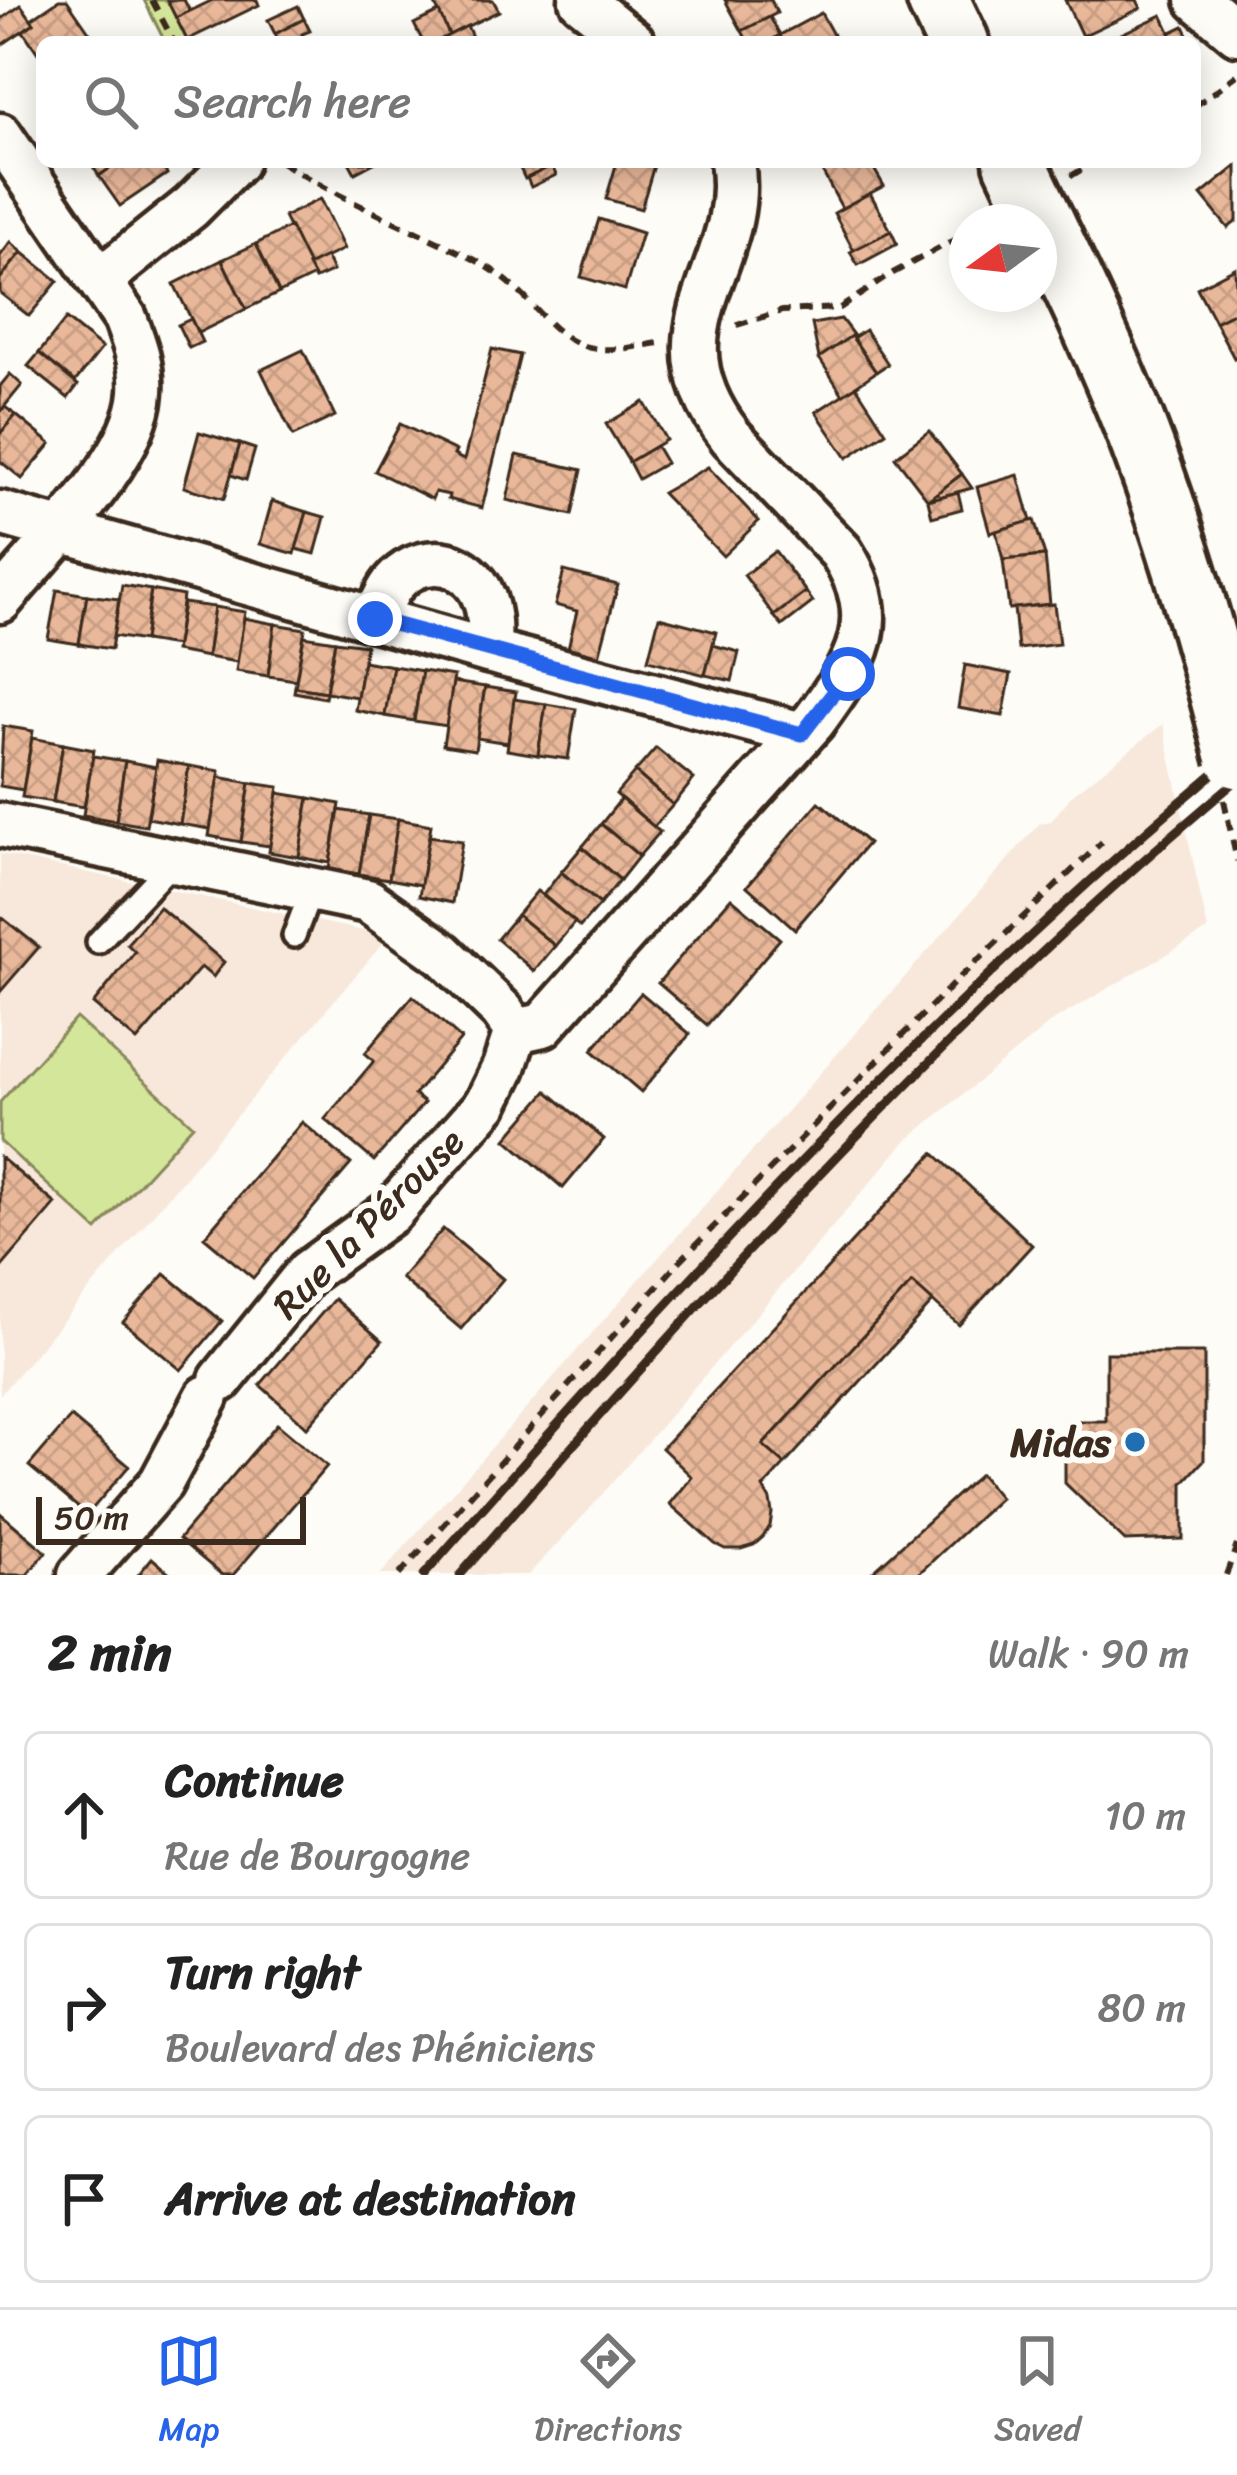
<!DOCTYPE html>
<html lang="en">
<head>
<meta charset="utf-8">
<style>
  :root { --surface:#fff; --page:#f2f2f2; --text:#222; --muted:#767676; --line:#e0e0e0; --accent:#2563eb }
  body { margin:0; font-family:Sriracha,sans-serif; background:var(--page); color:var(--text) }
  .compass { position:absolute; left:949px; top:204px; width:108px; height:108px; border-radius:50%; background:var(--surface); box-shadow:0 6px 30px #0003; rotate:255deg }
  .scale { position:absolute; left:36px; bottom:30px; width:270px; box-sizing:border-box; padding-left:12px; border:6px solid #3b2a1e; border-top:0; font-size:33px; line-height:42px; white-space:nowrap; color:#3b2a1e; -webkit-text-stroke:9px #fdfcf7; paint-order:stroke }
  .stop { position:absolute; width:36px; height:36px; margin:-27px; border:9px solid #2563eb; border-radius:50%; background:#fff }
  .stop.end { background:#2563eb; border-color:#fff; box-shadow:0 3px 12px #0008 }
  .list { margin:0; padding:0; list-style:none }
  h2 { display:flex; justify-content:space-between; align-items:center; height:156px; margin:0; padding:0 48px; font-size:51px }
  h2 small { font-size:39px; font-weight:400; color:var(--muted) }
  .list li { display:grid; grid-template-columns:78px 1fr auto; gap:36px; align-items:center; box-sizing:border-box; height:168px; margin:0 24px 24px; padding:0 24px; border:3px solid var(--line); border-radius:18px }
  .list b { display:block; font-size:45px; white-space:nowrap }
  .list p { margin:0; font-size:39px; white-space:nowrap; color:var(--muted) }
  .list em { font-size:39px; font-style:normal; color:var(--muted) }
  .icon { flex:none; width:66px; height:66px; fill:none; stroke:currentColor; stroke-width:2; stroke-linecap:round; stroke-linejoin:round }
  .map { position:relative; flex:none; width:1237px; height:1575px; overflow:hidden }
  .search { position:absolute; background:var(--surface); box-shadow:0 6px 30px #0003; left:36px; right:36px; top:36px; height:132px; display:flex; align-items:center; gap:30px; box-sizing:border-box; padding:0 42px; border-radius:18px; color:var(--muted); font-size:45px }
  .sheet { height:732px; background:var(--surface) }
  nav { display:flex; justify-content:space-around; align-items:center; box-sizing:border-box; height:168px; border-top:3px solid var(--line); background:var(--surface); font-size:33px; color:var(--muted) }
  nav a { display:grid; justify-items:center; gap:6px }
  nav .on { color:var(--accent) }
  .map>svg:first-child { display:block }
  .built { fill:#f7e8db }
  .green { fill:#d4e69a; stroke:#88885c; stroke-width:3 }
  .building { fill:url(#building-cross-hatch); stroke:#3b2a1e; stroke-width:3 }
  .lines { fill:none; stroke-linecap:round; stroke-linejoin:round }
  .service-casing { stroke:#3b2a1e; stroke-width:30 }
  .minor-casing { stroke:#3b2a1e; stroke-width:51 }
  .secondary-casing { stroke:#3b2a1e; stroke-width:69 }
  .path { stroke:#3b2a1e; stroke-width:6; stroke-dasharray:12 9; stroke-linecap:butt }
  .service { stroke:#fdfcf7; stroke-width:21 }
  .minor { stroke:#fdfcf7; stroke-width:42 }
  .secondary { stroke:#fdfcf7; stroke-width:60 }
  .rail { stroke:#3b2a1e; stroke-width:9 }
  .secondary-bridge-casing { stroke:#3b2a1e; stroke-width:69; stroke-linecap:butt }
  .path-bridge { stroke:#3b2a1e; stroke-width:6; stroke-dasharray:12 9; stroke-linecap:butt }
  .secondary-bridge { stroke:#fdfcf7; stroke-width:60 }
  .route { stroke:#2563eb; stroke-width:15 }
  .poi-dot { fill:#1f6fb2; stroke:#fdfcf7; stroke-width:4.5 }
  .labels { text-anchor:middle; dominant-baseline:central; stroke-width:12; stroke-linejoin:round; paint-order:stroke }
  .street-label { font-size:39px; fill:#3b2a1e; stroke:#fdfcf7 }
  .poi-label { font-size:39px; font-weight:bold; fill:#3b2a1e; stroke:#fdfcf7; text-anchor:end }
</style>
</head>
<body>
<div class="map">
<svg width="1237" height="1575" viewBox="0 0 1237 1575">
  <defs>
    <pattern id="building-cross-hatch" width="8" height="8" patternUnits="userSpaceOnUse" patternTransform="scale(3)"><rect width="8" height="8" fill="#e9b89a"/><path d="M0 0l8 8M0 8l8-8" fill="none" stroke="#c99e84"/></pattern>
  </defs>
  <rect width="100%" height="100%" fill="#fdfcf7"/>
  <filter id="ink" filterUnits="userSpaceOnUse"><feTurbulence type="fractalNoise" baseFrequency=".00833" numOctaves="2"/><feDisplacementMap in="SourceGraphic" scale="24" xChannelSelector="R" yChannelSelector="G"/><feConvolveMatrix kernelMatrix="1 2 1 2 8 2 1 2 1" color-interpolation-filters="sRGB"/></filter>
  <g filter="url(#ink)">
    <g class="built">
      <path d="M1163 724 1208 930 1054 1020 906 1141 587 1512 528 1575H380L1040 823 1051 821 1073 794Z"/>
      <path d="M0 854 355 929 367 932 384 942 0 1395Z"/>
    </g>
    <g class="green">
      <path d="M144 0H167L188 42H165Z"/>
      <path d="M76 1018 193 1125 97 1230 0 1141V1102Z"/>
    </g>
    <g class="building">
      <path d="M59 0H67L96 42H42V59L23 31 34 23 31 19Z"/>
      <path d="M167 0H184L190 11 176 18Z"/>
      <path d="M213 0H257L259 5 187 40 176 18Z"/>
      <path d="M433 0H493L499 11 449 35Z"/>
      <path d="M725 0H771L777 13 742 31Z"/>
      <path d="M1065 0H1137L1141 8 1082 36Z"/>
      <path d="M21 5 34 23 0 46V20Z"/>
      <path d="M298 6 304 19 275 34 268 20Z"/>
      <path d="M439 12 449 35 438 42H423L414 24Z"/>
      <path d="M821 13 837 42H783L780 35Z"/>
      <path d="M1162 15 1175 42H1120L1117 36Z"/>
      <path d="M770 17 780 35 768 42H748L742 31Z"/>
      <path d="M304 19 310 31 302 34 306 42H279L275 34Z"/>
      <path d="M467 26 474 41 438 42V41Z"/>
      <path d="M1184 26 1189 37 1175 42 1170 33Z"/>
      <path d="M90 162H119L99 176Z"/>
      <path d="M119 162H159L167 174 120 206 99 176Z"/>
      <path d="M349 162H376L355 173Z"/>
      <path d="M517 162H560L525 179Z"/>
      <path d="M617 162H655L641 209 606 199Z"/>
      <path d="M817 162H870L884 186 842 208Z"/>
      <path d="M552 166 556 175 531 187 527 178Z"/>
      <path d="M1237 166V221L1228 228 1201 195Z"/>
      <path d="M870 193 891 231 854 251 834 213Z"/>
      <path d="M320 199 344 249 308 266 284 217Z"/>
      <path d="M599 219 642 233 625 290 581 277Z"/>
      <path d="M290 227 314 276 279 293 256 244Z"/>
      <path d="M891 231 897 244 858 265 850 252Z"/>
      <path d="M11 242 22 252 0 279V256Z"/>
      <path d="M256 244 279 293 246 309 222 260Z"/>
      <path d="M22 252 58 281 29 316 0 293V279Z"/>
      <path d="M326 257 333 271 315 279 308 266Z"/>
      <path d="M222 260 246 309 198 333 174 284Z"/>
      <path d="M1235 268 1237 311 1215 322 1197 288Z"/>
      <path d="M1237 311V356L1234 358 1215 322Z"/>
      <path d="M66 319 102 348 75 382 39 353Z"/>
      <path d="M191 319 202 342 189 348 178 325Z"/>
      <path d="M841 319 853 335 819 358 812 324Z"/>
      <path d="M865 330 888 364 876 372 853 338Z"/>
      <path d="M851 336 876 372 843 395 819 358Z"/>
      <path d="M492 349 520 355 482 508 448 499 449 495 435 492 432 499 375 471 400 424 456 451 454 455 464 460Z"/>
      <path d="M303 350 335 416 293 436 261 370Z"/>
      <path d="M39 353 78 385 68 398 28 366Z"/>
      <path d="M10 374 22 385 0 412V386Z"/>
      <path d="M856 386 886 432 847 458 816 412Z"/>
      <path d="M644 402 666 440 629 462 606 424Z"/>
      <path d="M5 407 16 415 0 434V412Z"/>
      <path d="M16 415 51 444 22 479 0 461V434Z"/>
      <path d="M929 431 962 474 928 500 895 457Z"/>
      <path d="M199 432 240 444 224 499 184 487Z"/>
      <path d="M240 444 255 449 246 480 231 475Z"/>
      <path d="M656 446 666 463 638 479 629 462Z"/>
      <path d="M517 455 582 470 572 515 507 500Z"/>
      <path d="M708 467 759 521 723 556 662 493Z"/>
      <path d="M962 474 972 488 928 500Z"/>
      <path d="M1018 475 1031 521 990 533 977 487Z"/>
      <path d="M958 492 962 509 932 517 928 500Z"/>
      <path d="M272 501 307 512 295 554 260 544Z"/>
      <path d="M307 512 325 517 315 554 296 549Z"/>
      <path d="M1034 520 1045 556 1003 560 996 531Z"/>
      <path d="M775 551 806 592 774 616 744 575Z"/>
      <path d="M1045 556 1050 604 1009 609 1003 560Z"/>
      <path d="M564 571 618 585 599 656 568 648 577 611 555 605Z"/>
      <path d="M122 585 151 590 144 641 113 636Z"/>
      <path d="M57 590 87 595 79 644 48 639Z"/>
      <path d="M151 590 183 596 176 646 144 641Z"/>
      <path d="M806 592 813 602 782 626 774 616Z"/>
      <path d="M87 595 119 599 111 649 79 644Z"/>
      <path d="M183 603 214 607 207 657 175 651Z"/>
      <path d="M1054 604 1059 644 1018 649 1014 608Z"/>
      <path d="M214 607 245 612 237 662 207 657Z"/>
      <path d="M659 617 716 632 705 675 648 660Z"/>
      <path d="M244 618 275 624 268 676 236 671Z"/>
      <path d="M275 624 305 629 296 680 268 676Z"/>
      <path d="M304 636 335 641 326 692 295 687Z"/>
      <path d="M335 641 366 645 357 697 326 692Z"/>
      <path d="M713 645 739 652 732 681 705 675Z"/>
      <path d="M363 661 393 666 385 716 355 710Z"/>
      <path d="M965 665 1011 674 1003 716 958 708Z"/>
      <path d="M393 666 422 671 414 721 385 716Z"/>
      <path d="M422 671 454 676 447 726 414 721Z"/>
      <path d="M453 682 485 687 475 750 443 745Z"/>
      <path d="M295 687 326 692 325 698 294 692Z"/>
      <path d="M485 687 516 692 508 743 477 738Z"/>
      <path d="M514 699 546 704 538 755 507 750Z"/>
      <path d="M546 704 576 709 568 759 538 755Z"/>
      <path d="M3 726 33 731 23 790 0 786Z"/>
      <path d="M32 738 63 744 53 802 22 797Z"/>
      <path d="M63 744 94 750 84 807 53 802Z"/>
      <path d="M656 748 694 779 673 805 635 772Z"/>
      <path d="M93 756 125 761 116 821 83 815Z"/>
      <path d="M157 760 189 766 180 824 148 818Z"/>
      <path d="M125 761 156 767 146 826 116 821Z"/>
      <path d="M189 766 220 771 210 829 180 824Z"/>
      <path d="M635 772 673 805 654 827 616 794Z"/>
      <path d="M219 777 250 783 241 842 209 836Z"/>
      <path d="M250 783 279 787 270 846 241 842Z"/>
      <path d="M278 793 309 798 299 857 269 852Z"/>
      <path d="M309 798 340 804 330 863 299 857Z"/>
      <path d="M621 799 660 832 639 856 601 824Z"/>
      <path d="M819 802 868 843 795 929 747 886Z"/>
      <path d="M339 810 369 815 359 874 329 869Z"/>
      <path d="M369 815 398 819 389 879 359 874Z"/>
      <path d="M398 819 431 825 421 885 389 879Z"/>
      <path d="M601 824 639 856 620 880 582 847Z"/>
      <path d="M429 836 462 841 452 903 419 896Z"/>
      <path d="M582 847 620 880 600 904 561 872Z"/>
      <path d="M561 872 600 904 580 927 543 895Z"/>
      <path d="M537 891 575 922 555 946 517 915Z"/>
      <path d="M731 898 780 939 707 1025 658 983Z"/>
      <path d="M159 907 224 962 213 977 201 967 137 1041 93 1004 135 952 127 944Z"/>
      <path d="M517 915 555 946 534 971 497 939Z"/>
      <path d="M0 916 39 947 0 992Z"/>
      <path d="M641 993 690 1034 641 1092 592 1050Z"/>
      <path d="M413 996 461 1039 414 1095 424 1103 374 1161 325 1119 374 1061 365 1053Z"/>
      <path d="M547 1091 604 1139 563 1188 506 1139Z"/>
      <path d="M302 1122 351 1164 253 1278 204 1237Z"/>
      <path d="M934 1153 1032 1245 959 1325 912 1283 763 1445 785 1464 763 1488 770 1500 772 1513 770 1526 763 1537 754 1545 741 1549H725L715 1544 670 1504 692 1477 662 1448Z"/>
      <path d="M0 1157 56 1204 0 1269Z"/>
      <path d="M443 1229 503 1279 461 1329 401 1278Z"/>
      <path d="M165 1274 222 1321 181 1370 123 1322Z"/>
      <path d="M912 1283 933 1302 785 1464 763 1445Z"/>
      <path d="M334 1299 382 1341 307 1427 260 1385Z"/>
      <path d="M1106 1353H1204V1460L1183 1483V1539L1125 1541 1065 1483V1421H1106Z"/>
      <path d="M71 1417 129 1466 87 1515 29 1466Z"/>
      <path d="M277 1424 327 1466 233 1575H222L179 1539Z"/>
      <path d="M980 1474 1000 1498 917 1575 870 1574Z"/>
      <path d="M0 1513 46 1552 27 1575H0Z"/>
      <path d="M152 1558 172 1575H138Z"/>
    </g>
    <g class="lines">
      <defs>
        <g id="service">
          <path d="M294 936 312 889"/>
          <path d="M98 942 174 861"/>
        </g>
        <g id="minor">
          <path d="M581 0 633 42"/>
          <path d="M1198 0 1237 33"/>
          <path d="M0 135 125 318C134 342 143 365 141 392 137 460 43 548 0 601"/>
          <path d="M100 280 191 207 236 162"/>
          <path d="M0 513 488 651 802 734"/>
          <path d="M375 619C380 608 385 594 393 584 416 557 455 555 477 585 490 603 491 630 488 651"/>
          <path d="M0 825 368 901 443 954 502 1011 516 1031 504 1067 486 1104 391 1212 308 1272 221 1380"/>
          <path d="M516 1031 543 1025 814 721C857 662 885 620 841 552L731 437C643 326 750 266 732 162"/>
          <path d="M80 1575 161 1483 207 1397"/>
        </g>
        <g id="secondary">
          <path d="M938 0 958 42"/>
          <path d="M1015 162C1055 248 1098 332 1133 421 1172 521 1202 623 1229 727"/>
        </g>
      </defs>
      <use href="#service" class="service-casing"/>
      <use href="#minor" class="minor-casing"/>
      <use href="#secondary" class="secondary-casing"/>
      <g class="path">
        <path d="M152 0 174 42"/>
        <path d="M1195 106 1237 75"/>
        <path d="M281 162C326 190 373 212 421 234 455 250 489 263 516 289 538 309 557 339 587 347 610 353 637 346 660 343"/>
        <path d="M1071 176 1094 162"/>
        <path d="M737 325 782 311 840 308 893 273 967 233"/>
        <path d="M1228 819 1237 861"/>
        <path d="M399 1575 680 1261 955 982 1102 842"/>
        <path d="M1226 1575 1237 1545"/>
      </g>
      <use href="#service" class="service"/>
      <use href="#minor" class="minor"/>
      <use href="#secondary" class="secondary"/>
      <g class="rail">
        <path d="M424 1575C678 1285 939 1001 1237 754"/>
        <path d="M460 1575C653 1352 850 1131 1066 930 1121 879 1179 829 1237 780"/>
      </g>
      <defs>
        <path id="secondary-bridge" d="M1229 727 1237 757"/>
      </defs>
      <use href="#secondary-bridge" class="secondary-bridge-casing"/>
      <path class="path-bridge" d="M1224 800 1228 819"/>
      <use href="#secondary-bridge" class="secondary-bridge"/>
    </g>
  </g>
  <g class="lines" filter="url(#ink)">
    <path class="route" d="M375 619 802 734 848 674"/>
  </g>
  <circle class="poi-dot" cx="1135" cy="1442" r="12"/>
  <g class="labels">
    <g class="street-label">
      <text transform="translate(368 1223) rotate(-45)">Rue la Pérouse</text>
    </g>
    <g class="poi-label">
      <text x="1111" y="1442">Midas</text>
    </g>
  </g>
</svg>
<svg class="compass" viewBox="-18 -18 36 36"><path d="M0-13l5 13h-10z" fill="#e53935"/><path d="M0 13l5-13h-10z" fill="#767676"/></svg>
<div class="scale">50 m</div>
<div class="stop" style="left:848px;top:674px"></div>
<div class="stop end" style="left:375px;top:619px"></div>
<div class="search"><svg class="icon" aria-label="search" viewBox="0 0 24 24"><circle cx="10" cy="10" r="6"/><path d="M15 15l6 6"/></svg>Search here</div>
</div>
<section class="sheet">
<h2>2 min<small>Walk · 90 m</small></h2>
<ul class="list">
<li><svg class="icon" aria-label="ahead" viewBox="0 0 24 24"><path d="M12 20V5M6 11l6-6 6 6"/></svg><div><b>Continue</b><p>Rue de Bourgogne</p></div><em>10 m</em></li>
<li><svg class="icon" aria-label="right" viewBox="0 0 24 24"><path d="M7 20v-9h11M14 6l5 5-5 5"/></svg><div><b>Turn right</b><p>Boulevard des Phéniciens</p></div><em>80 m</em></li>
<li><svg class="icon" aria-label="arrive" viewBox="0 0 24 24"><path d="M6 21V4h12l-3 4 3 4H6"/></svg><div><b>Arrive at destination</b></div></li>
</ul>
</section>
<nav>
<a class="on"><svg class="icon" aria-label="map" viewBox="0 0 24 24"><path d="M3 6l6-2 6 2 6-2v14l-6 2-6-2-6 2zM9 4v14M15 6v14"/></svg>Map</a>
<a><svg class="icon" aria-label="directions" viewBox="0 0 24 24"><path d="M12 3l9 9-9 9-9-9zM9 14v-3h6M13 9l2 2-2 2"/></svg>Directions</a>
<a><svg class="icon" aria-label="saved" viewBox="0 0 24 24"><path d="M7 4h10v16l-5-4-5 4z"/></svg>Saved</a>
</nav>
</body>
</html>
